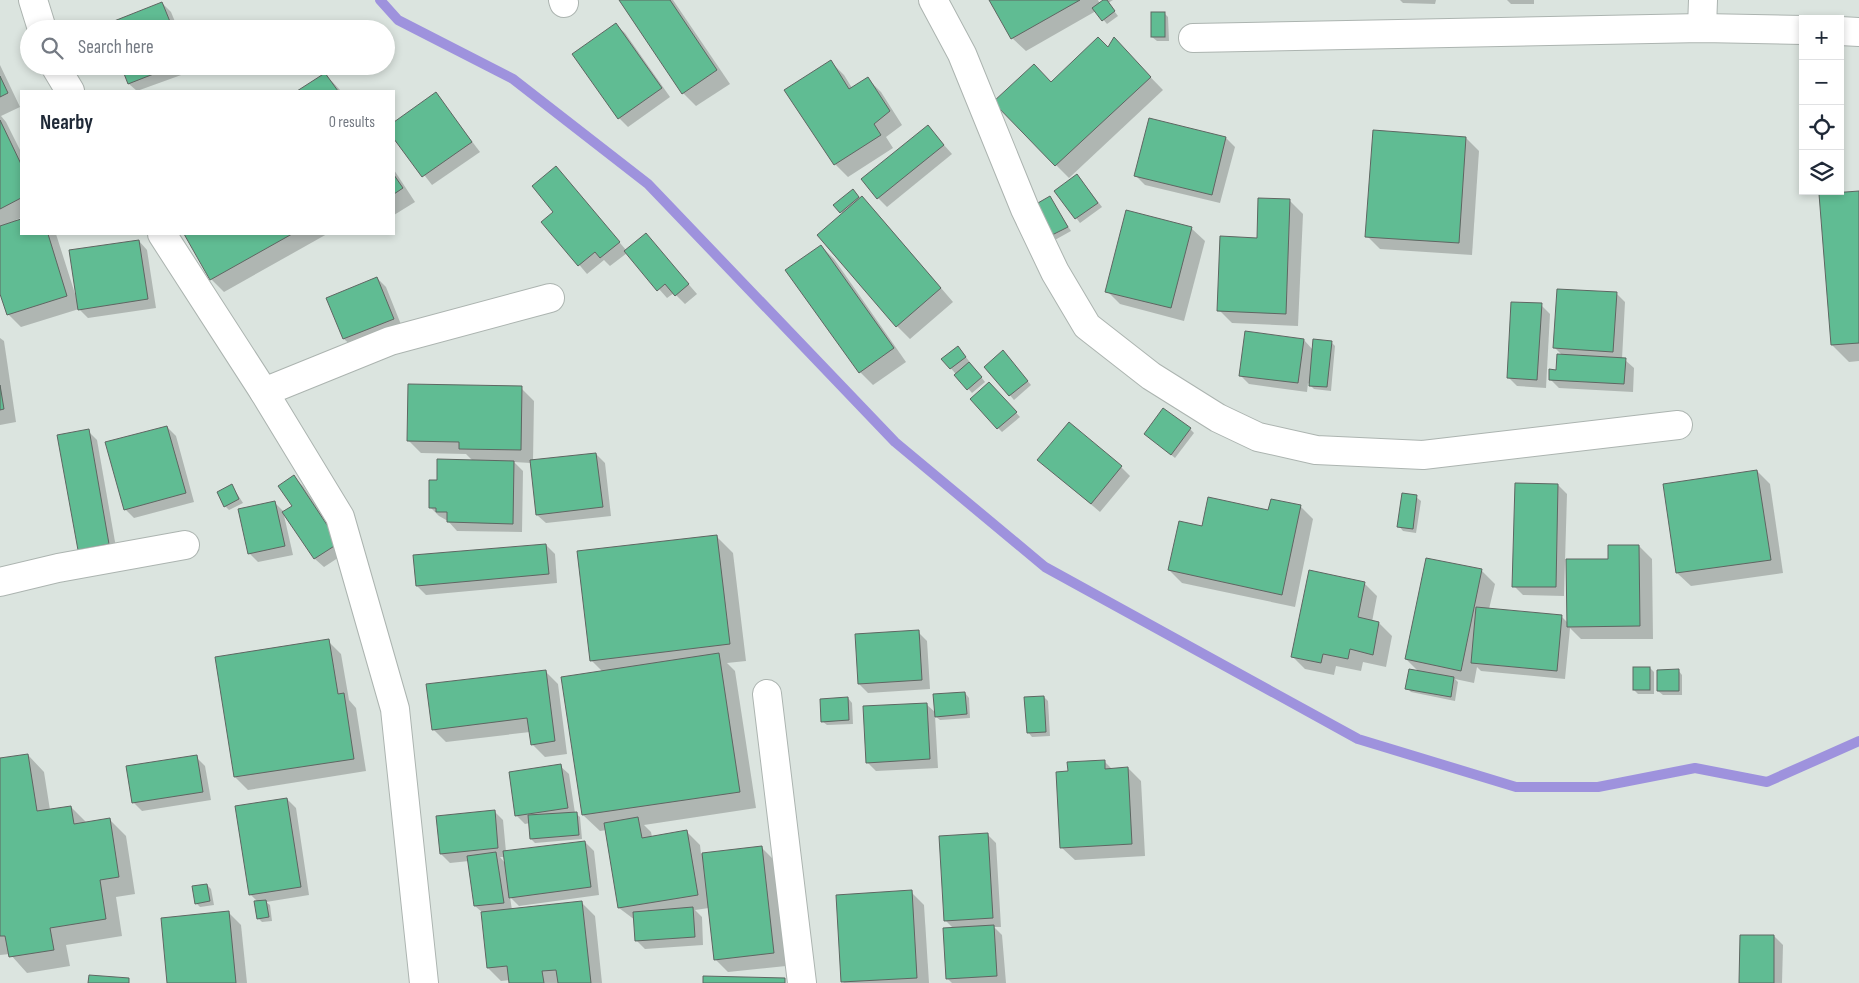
<!DOCTYPE html>
<html lang="en">
<head>
<meta charset="utf-8">
<style>
  :root { --surface:#fff; --page:#f6f6f7; --text:#1f2937; --muted:#747a83; --line:#e0e1e3 }
  body { margin:0; font-family:"Sofia Sans Condensed",sans-serif; background:var(--page); color:var(--text) }
  .controls { position:absolute; right:15px; top:15px; display:grid; overflow:hidden; border-radius:0px; box-shadow:0 2px 8px #0003 }
  .controls button { width:45px; height:45px; display:grid; place-items:center; padding:0; border:0; border-bottom:1px solid var(--line); background:var(--surface); color:var(--text); font:25px sans-serif }
  .list { margin:0; padding:0; list-style:none }
  h2 { display:flex; justify-content:space-between; align-items:center; height:65px; margin:0; padding:0 20px; font-size:21px }
  h2 small { font-size:16px; font-weight:400; color:var(--muted) }
  .icon { flex:none; width:28px; height:28px; fill:none; stroke:currentColor; stroke-width:2; stroke-linecap:round; stroke-linejoin:round }
  .map { position:relative; flex:none; width:1859px; height:983px; overflow:hidden }
  .search { position:absolute; background:var(--surface); box-shadow:0 2px 8px #0003; left:20px; top:20px; width:375px; height:55px; display:flex; align-items:center; gap:12px; box-sizing:border-box; padding:0 18px; border-radius:28px; color:var(--muted); font-size:19px }
  .panel { position:absolute; background:var(--surface); box-shadow:0 2px 8px #0003; left:20px; top:90px; width:375px; height:145px; border-radius:0px }
  .map>svg:first-child { display:block }
  .shadow { fill:#0003; fill-rule:evenodd }
  .lines { fill:none; stroke-linecap:round; stroke-linejoin:round }
  .stream { stroke:#9e92dd; stroke-width:10 }
  .building { fill:#60bc93; stroke:#5f6662 }
  .minor-casing { stroke:#acb4b0; stroke-width:30 }
  .minor { stroke:#fff; stroke-width:28 }
</style>
</head>
<body>
<div class="map">
<svg width="1859" height="983" viewBox="0 0 1859 983">
  <rect width="100%" height="100%" fill="#dbe4df"/>
  <g class="shadow">
    <path d="M620 0H673L730 84 696 106 683 93Z"/>
    <path d="M991 0H1098L1100 4 1105 0H1113L1108 3 1118 16 1107 24 1096 11 1026 51 1012 38Z"/>
    <path d="M1400 0H1436L1435 4 1403 3Z"/>
    <path d="M1507 0H1534V4H1511Z"/>
    <path d="M162 3 171 12 178 29H107Z"/>
    <path d="M1164 13 1168 17 1169 41H1157L1152 37Z"/>
    <path d="M616 25 625 33 670 97 628 127 619 118Z"/>
    <path d="M1108 49 1126 52 1163 90 1069 178 1056 165 1051 83Z"/>
    <path d="M831 62 844 75 852 88 868 79 881 92 902 125 886 137 893 148 848 177 835 164Z"/>
    <path d="M0 65 20 107 1 116 6 122 21 152V218L16 220H21V234H56L77 300 139 241 147 250 156 308 88 318 79 309 21 327 8 314 0 290Z"/>
    <path d="M122 66H193L195 70 137 91 129 84Z"/>
    <path d="M325 74 341 91H299Z"/>
    <path d="M436 94 480 152 432 185 394 136V124Z"/>
    <path d="M928 127 952 154 887 207 878 198Z"/>
    <path d="M1374 132 1466 138 1479 151 1472 255 1380 249 1367 236Z"/>
    <path d="M1226 138 1235 147 1220 203 1145 185 1136 176Z"/>
    <path d="M556 168 626 250 646 235 697 294 685 304 674 293 667 298 627 253 610 266 604 260 587 274 543 222 555 212Z"/>
    <path d="M394 170 415 202 394 215Z"/>
    <path d="M1081 180 1102 207 1080 223 1056 191Z"/>
    <path d="M1859 192V361L1849 362 1832 345Z"/>
    <path d="M857 195 875 211 953 302 910 339 897 326 843 214 835 205Z"/>
    <path d="M1049 197 1071 231 1053 241 1049 237Z"/>
    <path d="M1290 201 1303 214 1298 326 1232 323 1219 310 1258 239Z"/>
    <path d="M1191 228 1205 241 1184 321 1120 304 1107 291Z"/>
    <path d="M185 234H327L224 292 211 279Z"/>
    <path d="M821 246 834 259 906 362 873 385 860 372Z"/>
    <path d="M377 278 386 287 402 327 353 347 344 339 327 298Z"/>
    <path d="M1616 293 1625 302 1622 359 1625 360 1634 368 1633 392 1559 388 1550 379 1557 371 1563 356 1555 348Z"/>
    <path d="M1541 305 1550 314 1546 388 1517 386 1508 377Z"/>
    <path d="M0 338 4 341 16 422 0 425Z"/>
    <path d="M1304 340 1313 350 1331 342 1335 346 1331 391 1314 389 1308 383 1307 392 1249 384 1240 375Z"/>
    <path d="M962 352 985 382 972 393 943 359Z"/>
    <path d="M1007 356 1031 385 1014 400 986 367Z"/>
    <path d="M989 384 1020 417 1002 432 998 428Z"/>
    <path d="M521 388 534 401 533 461 596 454 605 463 611 516 546 523 537 515 531 463 514 462 523 471 522 532 457 531 448 521 439 516 430 507 438 482 473 461 466 454 421 453 408 440Z"/>
    <path d="M167 427 176 436 194 502 134 518 125 509Z"/>
    <path d="M1190 429 1194 433 1175 458 1146 434Z"/>
    <path d="M88 431 97 440 117 553 88 559 79 550Z"/>
    <path d="M1039 460 1121 467 1130 476 1100 512Z"/>
    <path d="M1757 471 1770 484 1783 573 1691 586 1677 573Z"/>
    <path d="M294 477 303 486 347 552 324 567 315 559 284 513 293 506Z"/>
    <path d="M1558 485 1567 494 1564 596 1523 595 1514 586Z"/>
    <path d="M232 486 243 503 229 510 225 506Z"/>
    <path d="M1416 497 1421 501 1416 533 1403 531 1399 526Z"/>
    <path d="M274 502 283 511 293 555 258 562 249 553Z"/>
    <path d="M1300 506 1313 519 1295 607 1182 583 1169 570 1203 528Z"/>
    <path d="M716 536 733 553 746 661 727 663 735 671 756 808 644 825 651 832 652 837 687 832 700 845 701 854 761 847 774 860 786 966 728 972 715 959 709 908 695 910 702 917 703 945 645 949 636 940 635 920 619 908 607 830 600 831 583 815 603 672 591 660Z"/>
    <path d="M546 545 555 554 557 583 426 595 417 586Z"/>
    <path d="M1639 546 1652 559 1653 639H1581L1570 628 1565 679 1481 671 1477 667 1474 683 1455 679 1458 682 1455 701 1411 692 1407 688 1419 672 1406 659 1482 571 1495 584 1489 609 1561 616 1568 623 1609 560Z"/>
    <path d="M1364 583 1377 596 1372 622 1379 623 1392 636 1386 667 1363 662 1361 671 1336 666 1334 675 1305 669 1292 656Z"/>
    <path d="M918 632 927 641 930 689 868 693 859 684Z"/>
    <path d="M328 641 341 654 349 700 356 708 366 771 248 790 235 777Z"/>
    <path d="M1650 668 1654 672V694H1638L1634 690Z"/>
    <path d="M1678 670 1682 675V695H1663L1658 691Z"/>
    <path d="M545 671 558 684 567 754 545 757 532 744 530 732 446 742 433 729Z"/>
    <path d="M965 693 969 698 970 718 940 720 935 716 938 768 876 771 867 762 926 704 936 713Z"/>
    <path d="M1044 697 1048 701 1050 736 1032 737 1028 732Z"/>
    <path d="M848 698 852 703 853 724 827 725 822 721Z"/>
    <path d="M28 755 44 772 50 810 71 807 87 823 109 819 126 836 135 894 116 897 122 936 66 945 70 966 27 973 10 954 0 955V759Z"/>
    <path d="M196 757 205 766 211 800 142 811 133 802Z"/>
    <path d="M1104 761 1112 769 1128 768 1141 781 1145 856 1075 860 1061 847 1069 772Z"/>
    <path d="M560 766 569 774 575 813 580 817 582 839 535 843 531 839 530 823 525 824 516 815Z"/>
    <path d="M287 799 296 808 309 895 266 902 270 905 272 921 262 922 258 918V902L250 894Z"/>
    <path d="M494 811 503 820 506 852 585 842 594 851 599 895 519 906 510 897 512 910 582 903 595 916 602 983H510V980L501 981 488 968 483 913 475 906 469 861 450 863 441 854ZM500 857H505V863Z"/>
    <path d="M987 834 996 843 1001 927H994L1002 935 1006 983H952L947 978 953 928 945 920Z"/>
    <path d="M207 885 211 889 214 905 200 907 196 903Z"/>
    <path d="M911 892 924 905 929 983H844L843 982Z"/>
    <path d="M228 912 241 925 247 983H169Z"/>
    <path d="M1774 936 1783 945 1782 983H1740Z"/>
  </g>
  <g class="lines">
    <path class="stream" d="M380 0 398 20 513 79 648 184 895 442 1045 567 1358 739 1516 787H1598L1695 768 1767 782 1859 741"/>
  </g>
  <g class="building">
    <path d="M619 0H670L717 70 682 94Z"/>
    <path d="M989 0H1080L1011 39Z"/>
    <path d="M1103 0H1107L1115 11 1102 21 1092 8Z"/>
    <path d="M162 2 173 29H105L104 25Z"/>
    <rect x="1151" y="12" width="14" height="25"/>
    <path d="M616 23 662 88 618 119 572 54Z"/>
    <path d="M1098 37 1108 47 1114 37 1151 77 1055 166 993 102 1034 64 1051 82Z"/>
    <path d="M831 60 849 89 868 77 890 111 874 124 881 135 834 165 784 90Z"/>
    <path d="M121 66H174L128 84Z"/>
    <path d="M325 73 338 91H297Z"/>
    <path d="M0 76 8 93 0 97Z"/>
    <path d="M436 92 472 142 422 177 394 139V122Z"/>
    <path d="M1149 118 1226 137 1212 195 1134 176Z"/>
    <path d="M0 120 21 164V198L0 209Z"/>
    <path d="M928 125 944 145 877 199 861 179Z"/>
    <path d="M1373 130 1466 137 1459 243 1365 237Z"/>
    <path d="M556 166 620 242 600 258 595 252 578 266 541 222 553 212 532 186Z"/>
    <path d="M1077 174 1098 203 1075 219 1054 191Z"/>
    <path d="M394 175 403 188 394 194Z"/>
    <path d="M853 189 859 197 840 213 833 205Z"/>
    <path d="M1859 191V343L1831 345 1819 194Z"/>
    <path d="M862 196 941 288 896 327 817 235Z"/>
    <path d="M1050 196 1068 227 1048 237 1031 207Z"/>
    <path d="M1258 198 1290 199 1286 314 1217 311 1220 236 1257 238Z"/>
    <path d="M1126 210 1192 227 1171 308 1105 292Z"/>
    <path d="M21 219V234H48L67 296 7 315 0 294V226Z"/>
    <path d="M646 233 689 284 675 296 665 284 657 291 624 251Z"/>
    <path d="M184 234H292L210 280Z"/>
    <path d="M139 240 148 299 78 310 69 250Z"/>
    <path d="M821 245 894 348 859 373 785 270Z"/>
    <path d="M377 277 394 319 343 339 326 298Z"/>
    <path d="M1557 289 1617 292 1613 352 1553 348Z"/>
    <path d="M1511 302 1542 303 1537 380 1507 378Z"/>
    <path d="M1245 331 1304 339 1298 383 1239 376Z"/>
    <path d="M1313 339 1332 341 1327 387 1309 386Z"/>
    <path d="M958 346 966 357 950 369 941 359Z"/>
    <path d="M1003 350 1028 381 1009 396 984 367Z"/>
    <path d="M1557 354 1626 358 1624 384 1549 380V369L1556 370Z"/>
    <path d="M969 362 982 377 967 390 954 375Z"/>
    <path d="M989 382 1017 412 997 429 970 399Z"/>
    <path d="M408 384 522 386 521 450 459 449V442L407 441Z"/>
    <path d="M0 385 4 409 0 410Z"/>
    <path d="M1163 408 1191 428 1171 455 1144 434Z"/>
    <path d="M1069 422 1122 466 1091 504 1037 460Z"/>
    <path d="M167 426 186 493 124 510 105 442Z"/>
    <path d="M89 429 109 544 78 550 57 435Z"/>
    <path d="M596 453 603 507 536 515 530 460Z"/>
    <path d="M437 459 514 461 513 524 447 522V512H436V508H429V480H437Z"/>
    <path d="M1757 470 1771 560 1676 573 1663 484Z"/>
    <path d="M294 475 339 543 314 559 282 512 292 506 278 486Z"/>
    <path d="M1515 483 1558 484 1556 587H1512Z"/>
    <path d="M232 484 239 499 224 507 217 492Z"/>
    <path d="M1402 493 1417 495 1413 529 1397 527Z"/>
    <path d="M1208 497 1268 510 1271 499 1301 505 1282 595 1168 570 1179 521 1202 526Z"/>
    <path d="M275 501 285 546 248 554 238 509Z"/>
    <path d="M717 535 730 644 590 661 577 551Z"/>
    <path d="M546 544 549 574 416 586 413 555Z"/>
    <path d="M1608 545H1639L1640 626 1567 627 1566 559H1608Z"/>
    <path d="M1426 558 1482 569 1461 671 1405 659Z"/>
    <path d="M1309 570 1365 582 1358 617 1379 622 1373 655 1350 649 1348 659 1323 654 1321 663 1291 657Z"/>
    <path d="M1476 607 1562 615 1557 671 1471 663Z"/>
    <path d="M919 630 922 680 858 684 855 634Z"/>
    <path d="M329 639 338 694 344 693 354 759 234 777 215 657Z"/>
    <path d="M719 653 740 792 582 815 561 677Z"/>
    <rect x="1633" y="667" width="17" height="23"/>
    <path d="M1409 669 1454 677 1451 697 1405 689Z"/>
    <path d="M1679 669V691H1657V670Z"/>
    <path d="M546 670 555 741 531 745 527 718 432 730 426 684Z"/>
    <path d="M965 692 967 714 935 717 933 694Z"/>
    <path d="M1044 696 1046 732 1027 733 1024 697Z"/>
    <path d="M848 697 849 720 821 722 820 699Z"/>
    <path d="M927 703 930 759 866 763 863 706Z"/>
    <path d="M28 754 37 811 71 806 74 824 110 818 119 877 100 880 106 919 50 928 54 950 9 957 5 936H0V758Z"/>
    <path d="M197 755 203 792 132 803 126 766Z"/>
    <path d="M1105 760V769L1128 767 1132 844 1060 848 1056 772 1068 771 1067 762Z"/>
    <path d="M561 764 568 808 515 816 509 772Z"/>
    <path d="M287 798 301 887 249 895 235 806Z"/>
    <path d="M495 810 498 848 440 854 436 816Z"/>
    <path d="M577 812 579 835 530 839 528 815Z"/>
    <path d="M638 817 642 838 687 830 698 895 618 908 604 823Z"/>
    <path d="M988 833 993 918 944 921 939 836Z"/>
    <path d="M585 841 591 887 509 898 503 851Z"/>
    <path d="M762 846 774 953 714 960 702 853Z"/>
    <path d="M496 852 504 903 474 906 467 856Z"/>
    <path d="M207 884 210 901 195 904 192 886Z"/>
    <path d="M912 890 917 978 841 982 836 895Z"/>
    <path d="M266 900 269 917 257 919 254 901Z"/>
    <path d="M582 901 591 983H558L556 970 542 971 544 983H509L507 966 487 968 481 912Z"/>
    <path d="M693 907 695 937 635 941 633 912Z"/>
    <path d="M229 911 236 983H167L161 918Z"/>
    <path d="M994 925 997 976 946 979 943 928Z"/>
    <path d="M1740 935H1774V983H1739Z"/>
    <path d="M89 975 129 978V983H88Z"/>
    <path d="M703 976 785 978V983H703Z"/>
  </g>
  <g class="lines">
    <defs>
      <g id="minor">
        <path d="M33 0 42 29"/>
        <path d="M563 0 564 3"/>
        <path d="M933 0 962 54 1025 209 1055 272 1087 326 1151 376 1218 418 1258 437 1316 450 1423 455 1678 425"/>
        <path d="M1702 28 1703 0"/>
        <path d="M1840 31 1859 32"/>
        <path d="M1193 38 1702 28 1803 30"/>
        <path d="M55 66 70 91"/>
        <path d="M162 234 264 392 340 517 395 709 424 983"/>
        <path d="M264 392 390 341 550 298"/>
        <path d="M0 582 58 568 185 545"/>
        <path d="M767 694 802 983"/>
      </g>
    </defs>
    <use href="#minor" class="minor-casing"/>
    <use href="#minor" class="minor"/>
  </g>
</svg>
<div class="controls">
<button>+</button>
<button>−</button>
<button><svg class="icon" aria-label="locate" viewBox="0 0 24 24"><circle cx="12" cy="12" r="6"/><path d="M12 2v4M12 18v4M2 12h4M18 12h4"/></svg></button>
<button><svg class="icon" aria-label="layers" viewBox="0 0 24 24"><path d="M12 4l9 5-9 5-9-5zM3 14l9 5 9-5"/></svg></button>
</div>
<div class="search"><svg class="icon" aria-label="search" viewBox="0 0 24 24"><circle cx="10" cy="10" r="6"/><path d="M15 15l6 6"/></svg>Search here</div>
<section class="panel">
<h2>Nearby<small>0 results</small></h2>
<ul class="list">
</ul>
</section>
</div>
</body>
</html>
